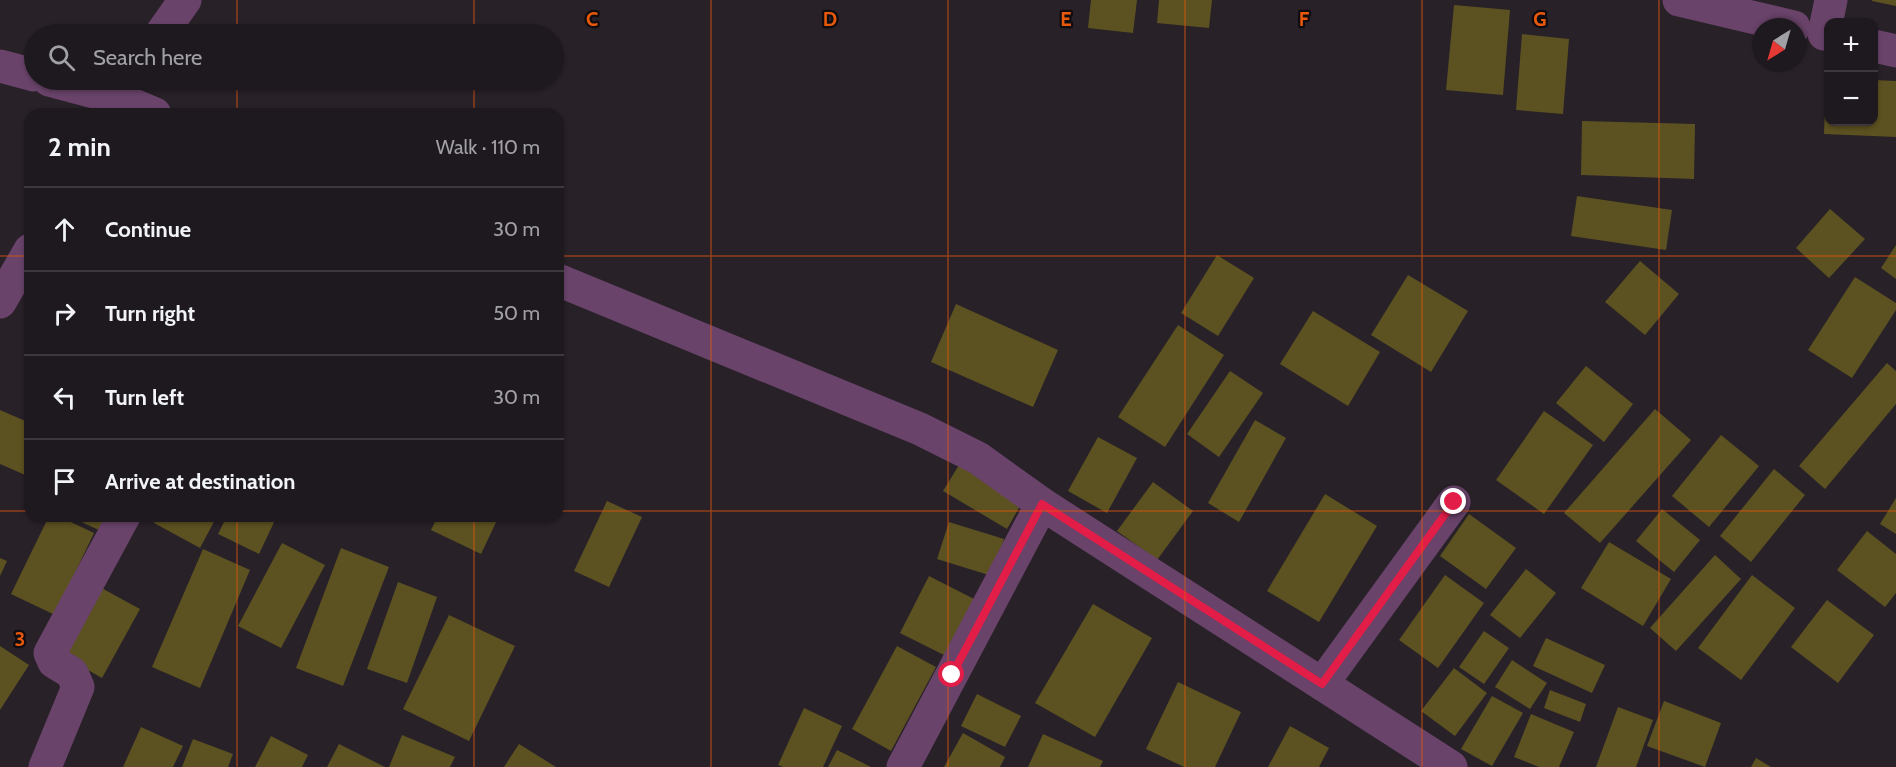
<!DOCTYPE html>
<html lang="en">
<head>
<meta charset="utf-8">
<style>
  :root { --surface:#1e191e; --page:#262227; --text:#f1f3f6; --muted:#a1a0a4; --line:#3c383c }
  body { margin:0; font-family:Cabin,sans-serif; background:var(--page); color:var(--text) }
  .controls { position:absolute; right:18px; top:18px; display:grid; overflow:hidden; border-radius:12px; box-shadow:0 2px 4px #0004 }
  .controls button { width:54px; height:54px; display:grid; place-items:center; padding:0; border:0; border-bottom:2px solid var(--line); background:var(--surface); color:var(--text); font:30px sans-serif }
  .compass { position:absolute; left:1752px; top:18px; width:54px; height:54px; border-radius:50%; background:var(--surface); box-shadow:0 2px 4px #0004; rotate:217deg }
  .stop { position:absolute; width:18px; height:18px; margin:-14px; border:4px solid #e11d48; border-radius:50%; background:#fff }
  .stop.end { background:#e11d48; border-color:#fff; box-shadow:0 2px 6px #0008 }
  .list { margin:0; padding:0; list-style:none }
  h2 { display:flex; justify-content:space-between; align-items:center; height:78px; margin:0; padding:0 24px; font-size:26px }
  h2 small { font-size:20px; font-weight:400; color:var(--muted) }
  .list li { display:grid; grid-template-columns:39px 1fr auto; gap:18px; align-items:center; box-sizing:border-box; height:84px; padding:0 24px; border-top:2px solid var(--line) }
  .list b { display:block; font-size:22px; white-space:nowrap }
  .list em { font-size:20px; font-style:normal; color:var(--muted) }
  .icon { flex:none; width:33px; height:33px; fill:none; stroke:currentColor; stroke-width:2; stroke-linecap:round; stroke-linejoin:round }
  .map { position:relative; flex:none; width:1896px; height:767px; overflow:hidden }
  .search { position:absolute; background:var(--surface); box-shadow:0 2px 4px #0004; left:24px; top:24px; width:540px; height:66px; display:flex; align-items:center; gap:15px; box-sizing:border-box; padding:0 21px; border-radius:33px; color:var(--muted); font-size:22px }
  .panel { position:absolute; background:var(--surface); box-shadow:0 2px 4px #0004; left:24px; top:108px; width:540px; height:414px; border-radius:18px }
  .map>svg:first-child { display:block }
  .building { fill:#5c5120 }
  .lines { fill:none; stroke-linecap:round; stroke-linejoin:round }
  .minor { stroke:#69436a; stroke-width:33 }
  .route { stroke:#e11d48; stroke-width:8 }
  .grid { fill:none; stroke:#e8590c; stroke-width:1.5; stroke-opacity:0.55 }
  .grid-label { font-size:20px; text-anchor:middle; font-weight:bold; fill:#e8590c; stroke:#0f0c0f; stroke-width:4.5; stroke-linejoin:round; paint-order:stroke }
</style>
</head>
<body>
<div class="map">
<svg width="1896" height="767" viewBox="0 0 1896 767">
  <rect width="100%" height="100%" fill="#282128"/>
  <g class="building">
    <path d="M1091 0H1137L1133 33 1088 28Z"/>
    <path d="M1159 0H1212L1209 28 1157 23Z"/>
    <path d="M1872 0H1896V6L1872 1Z"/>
    <path d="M1454 5 1510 10 1503 95 1446 90Z"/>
    <path d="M1522 34 1569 39 1563 114 1516 110Z"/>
    <path d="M1826 79H1828V122H1874V80L1896 81V137L1824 134Z"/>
    <path d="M1582 121 1695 124 1694 179 1581 175Z"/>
    <path d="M1577 196 1672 210 1666 250 1571 236Z"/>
    <path d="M1830 209 1865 239 1829 278 1796 248Z"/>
    <path d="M1896 245V279L1881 268Z"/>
    <path d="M1217 255 1254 278 1218 336 1181 313Z"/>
    <path d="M1640 261 1679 294 1645 335 1605 302Z"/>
    <path d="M1408 275 1468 311 1431 372 1371 335Z"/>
    <path d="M1855 277 1896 303V310L1852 378 1808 350Z"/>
    <path d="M956 304 1058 350 1033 407 931 362Z"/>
    <path d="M1313 311 1380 352 1348 406 1280 364Z"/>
    <path d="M1178 325 1224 355 1165 447 1118 417Z"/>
    <path d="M1887 363 1896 371V404L1825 489 1799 466Z"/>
    <path d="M1586 366 1633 404 1604 442 1556 403Z"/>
    <path d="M1230 371 1263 393 1219 457 1187 434Z"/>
    <path d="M1655 409 1691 440 1600 543 1564 513Z"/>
    <path d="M0 410 30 423V477L0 464Z"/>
    <path d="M1544 411 1593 445 1544 514 1496 480Z"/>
    <path d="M1255 420 1286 438 1239 522 1208 503Z"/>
    <path d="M1721 435 1759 466 1709 527 1672 496Z"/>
    <path d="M1098 437 1137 458 1107 513 1068 491Z"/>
    <path d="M962 460 1025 497 1007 529 943 491Z"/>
    <path d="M1774 469 1805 495 1751 562 1720 536Z"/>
    <path d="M1153 482 1193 511 1157 560 1117 531Z"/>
    <path d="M1325 494 1377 526 1319 622 1267 591Z"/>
    <path d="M1896 498V534L1880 524Z"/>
    <path d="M607 501 642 517 609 587 574 571Z"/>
    <path d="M1662 509 1700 540 1674 572 1636 541Z"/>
    <path d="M1469 514 1516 548 1486 589 1440 556Z"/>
    <path d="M49 516H58L94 533 55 615 11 594Z"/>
    <path d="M68 516H119L110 535Z"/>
    <path d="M157 516H217L200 548 154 523Z"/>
    <path d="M227 516H277L259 554 218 534Z"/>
    <path d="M438 516H499L481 554 431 530Z"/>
    <path d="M949 522 1004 539 992 576 937 559Z"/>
    <path d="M1867 531 1896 554V593L1885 607 1837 570Z"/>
    <path d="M1609 542 1671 579 1643 626 1581 588Z"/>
    <path d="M282 543 325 565 281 648 238 626Z"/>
    <path d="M341 548 389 567 343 686 296 668Z"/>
    <path d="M203 549 250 570 200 688 152 667Z"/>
    <path d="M1715 555 1741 579 1676 651 1650 628Z"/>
    <path d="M0 558 7 561 0 576Z"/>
    <path d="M1526 569 1556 593 1520 638 1490 615Z"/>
    <path d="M1445 575 1484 603 1438 668 1399 640Z"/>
    <path d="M1752 575 1795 608 1741 680 1698 648Z"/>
    <path d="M929 576 978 601 950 658 900 633Z"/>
    <path d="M398 582 437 597 407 683 367 669Z"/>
    <path d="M96 585 140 609 102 678 58 653Z"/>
    <path d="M1827 600 1874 635 1838 683 1791 647Z"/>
    <path d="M1093 604 1152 638 1095 737 1035 703Z"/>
    <path d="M449 615 515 646 469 741 403 709Z"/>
    <path d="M1484 631 1509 648 1484 684 1459 667Z"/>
    <path d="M1546 638 1605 665 1592 693 1533 666Z"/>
    <path d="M0 646 29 665 0 710Z"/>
    <path d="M897 646 936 667 891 751 852 729Z"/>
    <path d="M1512 660 1547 683 1530 709 1495 687Z"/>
    <path d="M1454 668 1487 693 1455 736 1421 711Z"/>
    <path d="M1178 682 1241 712 1215 767H1184L1146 749Z"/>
    <path d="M1550 690 1586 704 1580 722 1544 708Z"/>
    <path d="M977 694 1021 716 1005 747 961 726Z"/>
    <path d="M1492 696 1523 713 1492 766 1461 749Z"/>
    <path d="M1664 701 1721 723 1705 767 1647 746Z"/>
    <path d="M1618 707 1653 720 1636 767H1596Z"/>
    <path d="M804 708 842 726 823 767H783L778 765Z"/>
    <path d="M1531 714 1574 732 1559 767H1539L1514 757Z"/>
    <path d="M1290 726 1329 748 1319 767H1268Z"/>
    <path d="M141 727 183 746 173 767H123Z"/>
    <path d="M963 733 1005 757 1000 767H944Z"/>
    <path d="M1043 734 1103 761 1100 767H1028Z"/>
    <path d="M402 735 455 757 450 767H389Z"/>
    <path d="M271 736 308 755 302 767H255Z"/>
    <path d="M193 739 233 754 228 767H182Z"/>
    <path d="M339 744 385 767H327Z"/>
    <path d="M519 744 556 767H504Z"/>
    <path d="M837 750 871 767H828Z"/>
    <path d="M1756 758 1771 767H1751Z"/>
  </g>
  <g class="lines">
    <g class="minor">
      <path d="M1679 0 1794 27"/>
      <path d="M161 34 185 0"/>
      <path d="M1824 34 1831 0"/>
      <path d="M1874 46 1896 51"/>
      <path d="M0 66 34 75"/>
      <path d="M49 80 117 98 155 114"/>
      <path d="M558 280 920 429 978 458 1042 504 1451 767"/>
      <path d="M0 302 30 250"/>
      <path d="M1322 684 1454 502"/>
      <path d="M45 767 78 687 72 673 54 662 50 653 124 516"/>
      <path d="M903 767 1042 504"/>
    </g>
  </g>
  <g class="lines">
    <path class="route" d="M952 675 1042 504 1322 684 1454 502"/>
  </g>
  <path class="grid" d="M237 0V34M474 0V34M711 0V767M948 0V767M1185 0V767M1422 0V767M1659 0V767M237 80V114M474 80V114M0 256H30M558 256H1896M0 511H30M558 511H1896M237 516V767M474 516V767"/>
  <g class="grid-label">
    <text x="592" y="26">C</text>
    <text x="830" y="26">D</text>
    <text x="1066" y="26">E</text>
    <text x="1304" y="26">F</text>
    <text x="1540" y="26">G</text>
    <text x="20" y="646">3</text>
  </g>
</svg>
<div class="controls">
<button>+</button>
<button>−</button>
</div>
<svg class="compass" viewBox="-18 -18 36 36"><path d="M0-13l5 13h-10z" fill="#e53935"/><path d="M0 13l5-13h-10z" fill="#a1a0a4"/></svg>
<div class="stop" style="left:952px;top:675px"></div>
<div class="stop end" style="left:1454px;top:502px"></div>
<div class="search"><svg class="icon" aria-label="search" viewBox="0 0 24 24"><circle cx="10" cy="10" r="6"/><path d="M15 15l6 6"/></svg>Search here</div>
<section class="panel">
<h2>2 min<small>Walk · 110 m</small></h2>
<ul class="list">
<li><svg class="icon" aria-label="ahead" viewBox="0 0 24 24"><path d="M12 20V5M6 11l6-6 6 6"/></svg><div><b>Continue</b></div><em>30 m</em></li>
<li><svg class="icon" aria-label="right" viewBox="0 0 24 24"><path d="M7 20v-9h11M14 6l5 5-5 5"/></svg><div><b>Turn right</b></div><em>50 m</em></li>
<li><svg class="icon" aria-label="left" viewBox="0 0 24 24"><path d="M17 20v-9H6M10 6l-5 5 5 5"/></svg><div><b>Turn left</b></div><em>30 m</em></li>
<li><svg class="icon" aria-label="arrive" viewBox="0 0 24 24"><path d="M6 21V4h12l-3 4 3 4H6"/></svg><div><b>Arrive at destination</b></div></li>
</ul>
</section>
</div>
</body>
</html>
